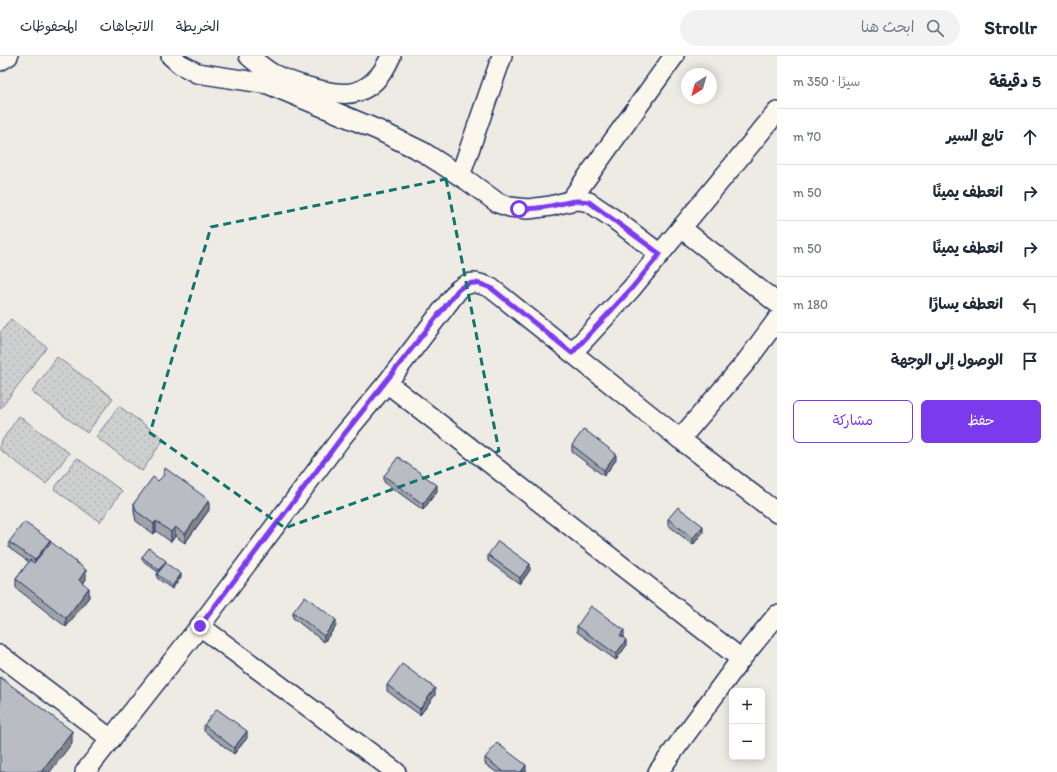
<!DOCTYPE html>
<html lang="ar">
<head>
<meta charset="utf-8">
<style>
  :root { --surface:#fff; --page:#f2f2f3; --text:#1f2937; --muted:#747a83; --line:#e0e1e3; --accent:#7c3aed }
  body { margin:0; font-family:Itim,"Playpen Sans Arabic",sans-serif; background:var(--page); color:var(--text); direction:rtl }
  .controls { position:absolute; right:12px; bottom:12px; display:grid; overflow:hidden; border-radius:6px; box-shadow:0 2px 10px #0003 }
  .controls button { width:36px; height:36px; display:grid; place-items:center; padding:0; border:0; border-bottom:1px solid var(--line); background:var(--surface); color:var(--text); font:20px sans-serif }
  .compass { position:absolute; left:681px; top:12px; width:36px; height:36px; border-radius:50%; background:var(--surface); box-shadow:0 2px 10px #0003; rotate:217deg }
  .stop { position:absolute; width:12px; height:12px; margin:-9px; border:3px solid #7c3aed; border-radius:50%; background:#fff }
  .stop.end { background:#7c3aed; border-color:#fff; box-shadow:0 1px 4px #0008 }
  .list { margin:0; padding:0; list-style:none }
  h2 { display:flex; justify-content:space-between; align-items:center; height:52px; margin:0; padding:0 16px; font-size:17px }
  h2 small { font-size:13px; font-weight:400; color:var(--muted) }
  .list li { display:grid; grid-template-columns:26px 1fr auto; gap:12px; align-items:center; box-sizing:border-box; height:56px; padding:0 16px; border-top:1px solid var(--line) }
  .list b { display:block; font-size:15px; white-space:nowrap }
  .list em { font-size:13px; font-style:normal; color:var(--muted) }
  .actions { display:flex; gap:8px; padding:12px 16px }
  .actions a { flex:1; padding:9px 0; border:1px solid var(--accent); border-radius:6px; text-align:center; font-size:14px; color:var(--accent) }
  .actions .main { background:var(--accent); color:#fff }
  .icon { flex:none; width:22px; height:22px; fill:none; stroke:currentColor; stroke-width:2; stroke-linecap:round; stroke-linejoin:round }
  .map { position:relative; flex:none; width:777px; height:716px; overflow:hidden; direction:ltr }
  header { display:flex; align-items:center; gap:24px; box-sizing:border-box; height:56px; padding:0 20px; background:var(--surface); border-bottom:1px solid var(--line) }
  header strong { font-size:19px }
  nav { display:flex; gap:22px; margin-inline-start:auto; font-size:14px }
  .search { width:280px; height:36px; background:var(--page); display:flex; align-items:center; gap:10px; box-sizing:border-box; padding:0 14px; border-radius:22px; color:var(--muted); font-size:15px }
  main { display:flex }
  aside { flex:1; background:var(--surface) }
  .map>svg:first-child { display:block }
  .grass { fill:url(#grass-dots); stroke:#747f96 }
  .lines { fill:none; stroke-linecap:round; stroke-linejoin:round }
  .minor-casing { stroke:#1b2f5e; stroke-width:22 }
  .minor { stroke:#fbf7ec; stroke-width:19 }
  .wall { fill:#9fa2a8; stroke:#1b2f5e }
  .shaded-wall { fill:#828488; stroke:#1b2f5e }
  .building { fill:#b9bcc3; stroke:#1b2f5e }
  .route { stroke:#7c3aed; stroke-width:5 }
  .marked { fill:none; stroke:#0f766e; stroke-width:3; stroke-dasharray:8 5; stroke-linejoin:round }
</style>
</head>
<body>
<header>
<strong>Strollr</strong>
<div class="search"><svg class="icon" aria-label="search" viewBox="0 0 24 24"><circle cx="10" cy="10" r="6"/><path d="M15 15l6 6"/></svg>ابحث هنا</div>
<nav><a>الخريطة</a><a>الاتجاهات</a><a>المحفوظات</a></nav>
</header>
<main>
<aside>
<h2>5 دقيقة<small>سيرًا · 350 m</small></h2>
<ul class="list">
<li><svg class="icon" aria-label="ahead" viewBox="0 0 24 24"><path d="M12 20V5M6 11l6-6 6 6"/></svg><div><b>تابع السير</b></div><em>70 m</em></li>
<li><svg class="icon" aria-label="right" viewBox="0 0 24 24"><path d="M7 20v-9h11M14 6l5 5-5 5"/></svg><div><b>انعطف يمينًا</b></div><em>50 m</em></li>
<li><svg class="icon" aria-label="right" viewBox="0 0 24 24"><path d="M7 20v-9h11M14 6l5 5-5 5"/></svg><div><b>انعطف يمينًا</b></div><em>50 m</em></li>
<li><svg class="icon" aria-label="left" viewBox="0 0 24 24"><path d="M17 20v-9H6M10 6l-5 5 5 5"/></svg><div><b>انعطف يسارًا</b></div><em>180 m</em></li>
<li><svg class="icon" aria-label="arrive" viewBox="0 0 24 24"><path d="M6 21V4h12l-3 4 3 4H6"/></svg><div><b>الوصول إلى الوجهة</b></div></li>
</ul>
<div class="actions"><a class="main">حفظ</a><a>مشاركة</a></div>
</aside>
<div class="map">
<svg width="777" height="716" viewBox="0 0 777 716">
  <defs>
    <pattern id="grass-dots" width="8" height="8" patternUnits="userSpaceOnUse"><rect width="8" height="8" fill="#cecfcf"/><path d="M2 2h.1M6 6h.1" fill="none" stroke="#b0b2b4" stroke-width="1.8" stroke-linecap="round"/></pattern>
  </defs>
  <rect width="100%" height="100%" fill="#eeebe4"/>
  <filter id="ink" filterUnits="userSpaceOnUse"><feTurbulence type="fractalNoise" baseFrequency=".025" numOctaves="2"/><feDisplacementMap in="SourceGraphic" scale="8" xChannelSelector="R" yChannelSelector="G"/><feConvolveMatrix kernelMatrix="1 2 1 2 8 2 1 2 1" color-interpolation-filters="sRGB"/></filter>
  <g filter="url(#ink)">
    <g class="grass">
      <path d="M11 263 47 291 0 353V277Z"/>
      <path d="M57 301 113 342 87 377 32 336Z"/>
      <path d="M119 350 164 383 142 415 96 381Z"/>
      <path d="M19 360 69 397 46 428 0 394V387Z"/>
      <path d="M77 402 122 435 100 466 54 433Z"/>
    </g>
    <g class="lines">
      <defs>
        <g id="minor">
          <path d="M171 0 180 8 197 17 268 28 378 74 423 96 468 125 498 147 510 151 528 153 551 150 570 145 579 144 589 146 614 163 660 198"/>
          <path d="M249 0C257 7 264 13 273 18 291 27 337 42 356 36 373 31 384 16 391 0"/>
          <path d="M0 5 8 0"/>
          <path d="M460 120 502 0"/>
          <path d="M570 145 674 0"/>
          <path d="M681 172 777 247"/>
          <path d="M572 297 631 233 777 56"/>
          <path d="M387 327 741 603"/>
          <path d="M680 383 746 306 777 264"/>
          <path d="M200 570 396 716"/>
          <path d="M0 599 111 683"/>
          <path d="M85 716 200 570 342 381 387 327 458 234C470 224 477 226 491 232L680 383 777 457"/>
          <path d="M658 716 741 603 777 559"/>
        </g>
      </defs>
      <use href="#minor" class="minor-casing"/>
      <use href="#minor" class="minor"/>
    </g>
    <g class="wall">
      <path d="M572 389 616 404 604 420 572 396Z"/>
      <path d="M384 420 437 435 423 454 384 426Z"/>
      <path d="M158 425 209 454 185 487 175 480 171 486 156 475 154 478 136 465 134 456V447Z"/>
      <path d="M668 463 703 476 693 489 668 469Z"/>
      <path d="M9 486 50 488 86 523 83 528 89 541 66 571 16 532V523L29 506 9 492Z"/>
      <path d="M488 499 530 514 520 528 488 505Z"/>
      <path d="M142 501 166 508 181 521 172 533 157 522V518L159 517 142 504Z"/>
      <path d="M293 556 336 570 324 586 293 562Z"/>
      <path d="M577 570 624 580 623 582 626 590 616 604 577 576Z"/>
      <path d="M387 629 435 639 420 659 387 635Z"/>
      <path d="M204 669 247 682 234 698 204 675Z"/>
      <path d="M485 702 526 715V716H496L485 708Z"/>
    </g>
    <g class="shaded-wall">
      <path d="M616 398V404L604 420V414Z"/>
      <path d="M437 429V435L423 454V448Z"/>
      <path d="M209 444V454L185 487V478Z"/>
      <path d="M156 465V475L154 478V468Z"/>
      <path d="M703 470V476L693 489V482Z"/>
      <path d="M175 471V480L171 486V476Z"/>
      <path d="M50 484V491L35 511V504Z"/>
      <path d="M166 505V508L159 517V514Z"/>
      <path d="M530 508V514L520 528V522Z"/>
      <path d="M86 514V523L79 534V524Z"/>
      <path d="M181 518V521L172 533V530Z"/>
      <path d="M89 532V541L66 571V562Z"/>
      <path d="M336 564V570L324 586V580Z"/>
      <path d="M624 574V580L620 586V579Z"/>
      <path d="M626 584V590L616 604V598Z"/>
      <path d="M435 632V639L420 659V653Z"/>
      <path d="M72 675V687L50 716H41Z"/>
      <path d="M247 675V682L234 698V692Z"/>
      <path d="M526 709V716H521Z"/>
    </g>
    <g class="building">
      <path d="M584 373 616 398 604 414 572 389Z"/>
      <path d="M398 401 437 429 423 448 384 420Z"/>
      <path d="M165 412 209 444 185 478 175 471 171 476 156 465 154 468 136 455 134 447 153 421 158 425 163 420Z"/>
      <path d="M678 451 703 470 693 482 668 463Z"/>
      <path d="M24 466 50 484 35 504 9 486Z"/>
      <path d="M498 485 530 508 520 522 488 499Z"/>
      <path d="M51 486 86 514 79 524 89 532 66 562 16 523 30 504 34 507Z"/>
      <path d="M149 492 166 505 159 514 142 501Z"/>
      <path d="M166 507 181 518 172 530 157 518Z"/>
      <path d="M305 540 336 564 324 580 293 556Z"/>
      <path d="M591 550 624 574 620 579 626 584 616 598 577 570Z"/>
      <path d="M402 608 435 632 420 653 387 629Z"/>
      <path d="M0 621 72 675 41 716H0Z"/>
      <path d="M217 653 247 675 234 692 204 669Z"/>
      <path d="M497 687 526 709 521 716H504L485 702Z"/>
    </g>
  </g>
  <g class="lines" filter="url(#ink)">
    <path class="route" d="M200 570 342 381 458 234C470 224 477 226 491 232L572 297 631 233 660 198 589 146C573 143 566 147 551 150 541 152 530 153 519 153"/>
  </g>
  <path class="marked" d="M446 123 499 395 285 472 150 377 211 171Z"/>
</svg>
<div class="controls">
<button>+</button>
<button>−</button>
</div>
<svg class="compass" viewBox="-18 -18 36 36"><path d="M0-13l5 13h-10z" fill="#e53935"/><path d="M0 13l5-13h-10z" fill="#747a83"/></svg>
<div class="stop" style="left:519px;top:153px"></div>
<div class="stop end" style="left:200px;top:570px"></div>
</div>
</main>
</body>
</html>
